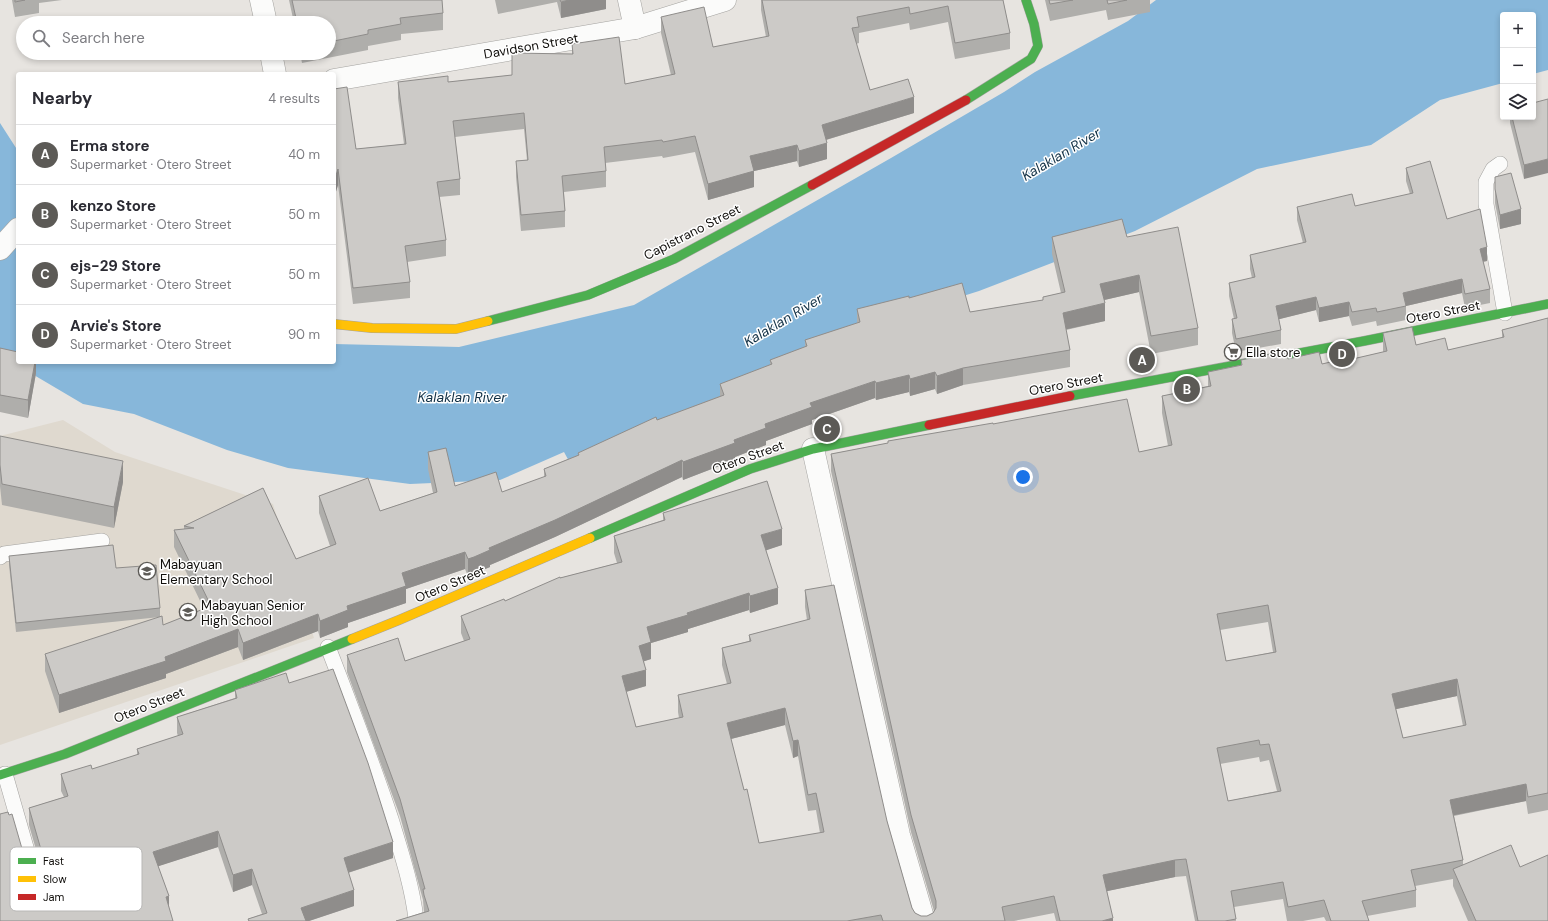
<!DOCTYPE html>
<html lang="en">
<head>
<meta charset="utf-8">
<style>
  :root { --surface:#fff; --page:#f2f2f3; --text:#2b2b33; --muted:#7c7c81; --line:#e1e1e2; --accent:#5c5a56 }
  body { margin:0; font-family:"DM Sans",sans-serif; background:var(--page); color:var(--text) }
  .controls { position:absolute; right:12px; top:12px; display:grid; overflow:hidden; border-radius:4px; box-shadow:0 2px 6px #0003 }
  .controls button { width:36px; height:36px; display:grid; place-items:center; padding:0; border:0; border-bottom:1px solid var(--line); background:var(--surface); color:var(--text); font:20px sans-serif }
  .you { position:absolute; left:1023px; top:477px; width:14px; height:14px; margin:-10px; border:3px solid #fff; border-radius:50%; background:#1a73e8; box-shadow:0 0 0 6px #1a73e833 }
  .badge { display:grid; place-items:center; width:26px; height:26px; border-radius:50%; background:var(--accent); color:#fff; font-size:13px; font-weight:700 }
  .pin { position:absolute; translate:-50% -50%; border:2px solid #fff; box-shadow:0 1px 4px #0006 }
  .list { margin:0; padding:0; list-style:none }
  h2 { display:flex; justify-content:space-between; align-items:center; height:52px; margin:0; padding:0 16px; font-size:17px }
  h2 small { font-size:13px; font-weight:400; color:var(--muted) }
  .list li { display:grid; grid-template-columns:26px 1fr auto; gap:12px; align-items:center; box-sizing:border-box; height:60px; padding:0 16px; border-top:1px solid var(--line) }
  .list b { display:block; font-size:15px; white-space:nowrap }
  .list p { margin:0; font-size:13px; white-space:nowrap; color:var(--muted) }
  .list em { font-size:13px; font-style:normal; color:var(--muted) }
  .icon { flex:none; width:22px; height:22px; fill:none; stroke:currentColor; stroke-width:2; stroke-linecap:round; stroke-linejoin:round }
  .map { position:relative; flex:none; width:1548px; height:921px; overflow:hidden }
  .search { position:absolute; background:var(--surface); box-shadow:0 2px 6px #0003; left:16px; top:16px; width:320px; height:44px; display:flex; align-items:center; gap:10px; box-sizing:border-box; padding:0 14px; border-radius:22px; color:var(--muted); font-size:15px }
  .panel { position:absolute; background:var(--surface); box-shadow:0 2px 6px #0003; left:16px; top:72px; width:320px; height:292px; border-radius:4px }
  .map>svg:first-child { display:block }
  .built { fill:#dfd9cf }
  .water { fill:#87b7da }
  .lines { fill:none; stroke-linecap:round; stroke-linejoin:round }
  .lane-casing { stroke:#a4a3a0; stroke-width:16 }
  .street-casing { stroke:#a4a3a0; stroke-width:23 }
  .fast-casing { stroke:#a4a3a0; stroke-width:10 }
  .slow-casing { stroke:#a4a3a0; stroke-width:10 }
  .jam-casing { stroke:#a4a3a0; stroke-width:10 }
  .lane { stroke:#fbfbfa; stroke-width:15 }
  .street { stroke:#fbfbfa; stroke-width:22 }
  .fast { stroke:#4caf50; stroke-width:9 }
  .slow { stroke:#ffc107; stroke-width:9 }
  .jam { stroke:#c62828; stroke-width:9 }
  .wall { fill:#afaeab; fill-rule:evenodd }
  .shaded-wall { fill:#8f8d8b }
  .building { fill:#cccac7; stroke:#8f8d8b; fill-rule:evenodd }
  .labels { text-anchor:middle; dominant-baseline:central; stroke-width:3; stroke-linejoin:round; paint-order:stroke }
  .street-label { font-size:13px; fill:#110f0c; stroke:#fff }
  .poi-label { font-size:13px; fill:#110f0c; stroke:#fff; text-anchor:start }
  .water-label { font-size:14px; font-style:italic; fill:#113045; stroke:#fff }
  .key { fill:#fff; stroke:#b8b7b6; stroke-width:1 }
  .key-label { font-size:11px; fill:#110f0c }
</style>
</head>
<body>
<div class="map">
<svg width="1548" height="921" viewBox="0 0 1548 921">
  <rect width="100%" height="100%" fill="#e7e4e0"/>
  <path class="built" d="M63 420 115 452 273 504 314 638 0 745V436Z"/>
  <path class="water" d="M1156 0H1548V70L1533 74V15H1503V83L1440 100 1371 145 1257 169 1135 231 979 291 833 337 576 474 564 452 500 480 410 484 288 468 227 450 134 414 83 404 0 355V123L18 151V362H334V344L459 347 634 305 891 158 1004 92 1035 72 1128 21Z"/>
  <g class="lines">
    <defs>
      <g id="lane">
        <path d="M1500 164 1493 169 1486 182V204L1505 313"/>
        <path d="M0 557 4 554 102 541"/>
        <path d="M328 647C350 704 372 761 391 819 401 852 412 885 416 919"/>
        <path d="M5 774 46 917"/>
      </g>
      <g id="street">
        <path d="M261 0 266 23"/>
        <path d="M629 0 635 28"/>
        <path d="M271 53 275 74"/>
        <path d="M334 80 635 28 725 0"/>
        <path d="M0 249 18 229"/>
        <path d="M813 449 899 835 924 921"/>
      </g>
      <g id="fast">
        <path d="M966 100 1031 59 1038 46 1034 24 1026 0"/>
        <path d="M488 321 588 295 674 259 812 185"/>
        <path d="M1070 396 1364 341 1548 304"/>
        <path d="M590 538 750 469 813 449 929 425"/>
        <path d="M0 775 65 754 352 639"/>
      </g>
      <g id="slow">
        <path d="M334 324 372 328 456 329 488 321"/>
        <path d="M352 639 399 620 590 538"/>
      </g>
      <g id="jam">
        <path d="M812 185 966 100"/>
        <path d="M929 425 1070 396"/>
      </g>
    </defs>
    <use href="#lane" class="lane-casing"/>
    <use href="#street" class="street-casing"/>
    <use href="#fast" class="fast-casing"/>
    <use href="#slow" class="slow-casing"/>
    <use href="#jam" class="jam-casing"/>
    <use href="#lane" class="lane"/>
    <use href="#street" class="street"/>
    <use href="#fast" class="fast"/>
    <use href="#slow" class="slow"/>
    <use href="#jam" class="jam"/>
  </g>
  <g class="wall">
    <path d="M12 0H62L39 3V13L15 17Z"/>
    <path d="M289 0H442L443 13V30L401 34V40L368 46V50L302 63 300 53H329V23H294Z"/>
    <path d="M495 0H606V9L561 18 557 2 498 14Z"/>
    <path d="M761 0H1003L1010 33V49L955 59 948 22 910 30 909 23 859 33V43L856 44 870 90 914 113 826 140 827 159 799 167 797 161 754 171V187L708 200 695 152 663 158 662 156 605 163 606 171V187L564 192 565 211V227L521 231 516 177V161L527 160 524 129 455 137 460 179V195L439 197 446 240V256L407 262 410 282V298L353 304 338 185 334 198V89L356 149 404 144 398 98V82H448L512 75 572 54V44L625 84 671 75 661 33V17L713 47 766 37 761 10Z"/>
    <path d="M1045 0H1150V12L1108 20 1106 10 1050 21Z"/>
    <path d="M1510 117H1533L1524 179 1510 123Z"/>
    <path d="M1406 168 1447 219 1487 261 1483 262 1490 289V303L1465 308 1462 293 1406 306V320L1377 326 1376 321 1352 326 1349 316 1319 322 1316 310 1279 319 1281 330V344L1236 352 1232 333V319H1234L1229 296V283L1252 278 1250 269V255L1303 243 1297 220V207L1355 206 1410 194 1406 181Z"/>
    <path d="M1495 177 1521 224 1500 229 1495 203Z"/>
    <path d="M1052 237H1127L1198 328V345L1151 354 1139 292 1104 300 1105 321 1066 330 1070 350V367L963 385 937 394 935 389 910 396 909 392 876 400 875 398 812 420V424L766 441V445L735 457V460L683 480 682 477 555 537 490 565V567L474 574 468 576 465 569 406 589V603L348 623V627L320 638 318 631 243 660 238 647 166 674V678L59 713 45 671V654L163 625 204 609 174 547V530L184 529V526L263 488 296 559 330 546 319 513V496L380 511 433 493 428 469V452L455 486 502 492 544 477V469L578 455V453L657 420 720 396V384L770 365V360L805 347V340L857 323V309L909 298 970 312 1043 300V297L1061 293 1052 254Z"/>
    <path d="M1548 318V810L1528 814 1526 801 1454 816 1463 860V865L1520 867 1548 921H1468L1453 886V879L1415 886 1416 890V907L1367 916 1369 921H1326L1324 917 1303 921H1287L1283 899 1234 907 1236 921H1195L1186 876 1175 877 1107 891 1113 921H1056L1054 913 1014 921H396L424 912 423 900 400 816 347 672V655L405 661 464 641 461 633V616L505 601 560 578 617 563 614 553V536L663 520V513L782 545 766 550 778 604 750 613 749 610 688 629V632L651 643V659L644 661 646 686 626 692 636 727 679 718 678 712V695L727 684 722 665V648L749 641V635L807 620 805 607V590L887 821 912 908 915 913 921 916H927L933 913 934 911 911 832 831 471V454L888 443V441L993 424 1139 452 1168 446 1162 413V396L1208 386V372L1241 365V360L1288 359 1322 364 1344 361 1383 352V333L1416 345 1448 350 1502 338V330ZM1268 622 1273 652 1226 661 1220 630ZM1457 696 1463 726 1403 738 1396 709ZM785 725 793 758 798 756 808 811 816 810 820 833 759 843 744 790 731 739ZM1259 757 1260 762 1269 760 1277 791 1228 801 1220 764Z"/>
    <path d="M0 348 36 362V373L28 418 0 412Z"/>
    <path d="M0 436 123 482 114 528 2 505 0 486Z"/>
    <path d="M9 556 116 568 160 608V617L16 632 9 565Z"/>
    <path d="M289 683 393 858 348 873 354 906 309 921H248V919L262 914 252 885 233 892 218 847 158 866 169 896 0 921 38 904 43 909H49L52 906 29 825V808L64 797 61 791V774L92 769 137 755V749L178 736 177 733V717L235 698V690Z"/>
  </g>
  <g class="shaded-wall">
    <path d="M569 0H606V9L561 18V2Z"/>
    <path d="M914 97V113L822 141V125Z"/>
    <path d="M827 143V159L799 167V151Z"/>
    <path d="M797 145V161L754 171V187L708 200V184L750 156Z"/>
    <path d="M1548 159V173L1524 179V165Z"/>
    <path d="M338 169V185L334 198V182Z"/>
    <path d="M1521 209V224L1500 229V215Z"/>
    <path d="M1487 247V261L1480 262V249Z"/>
    <path d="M1139 275V292L1100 301V284Z"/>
    <path d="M1462 279V293L1406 306 1403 293Z"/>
    <path d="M1316 297V310L1276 320V306Z"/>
    <path d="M1349 302V316L1319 322V308Z"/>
    <path d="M1105 303V321L1063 330V313Z"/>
    <path d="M35 362H36V373L28 418V400Z"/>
    <path d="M963 368V385L937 394V376Z"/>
    <path d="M935 372V389L910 396V379Z"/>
    <path d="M909 375V392L876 400V383Z"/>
    <path d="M875 381V398L812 420V424L766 441V445L735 457V460L683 480V462L734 440 765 424 810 403Z"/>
    <path d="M682 460V477L555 537 490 565V567L468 576V559L489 548Z"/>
    <path d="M123 461V482L114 528V507Z"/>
    <path d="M782 529V545L761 552V535Z"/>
    <path d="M465 552V569L406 589V603L348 623V627L320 638V621L347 606 402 573Z"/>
    <path d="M778 588V604L750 613V596Z"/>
    <path d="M749 593V610L688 629V632L651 643V659L639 663V646L647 627 687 613Z"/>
    <path d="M318 614V631L243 660V643Z"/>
    <path d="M238 629V647L166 674V678L59 713V695Z"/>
    <path d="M646 670V686L622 693V676Z"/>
    <path d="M1457 679V696L1392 710V694Z"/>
    <path d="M785 708V725L727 740V723Z"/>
    <path d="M798 740V756L793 758V741Z"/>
    <path d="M1526 784V801L1450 816V800Z"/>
    <path d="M218 831V847L153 868V852Z"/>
    <path d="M393 842V858L344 874V858Z"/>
    <path d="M1175 860V877L1103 892V875Z"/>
    <path d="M252 869V885L233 892V875Z"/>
    <path d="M354 890V906L309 921H301V908Z"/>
    <path d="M169 896V912L166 897Z"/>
    <path d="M1113 918V921H1102Z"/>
  </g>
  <g class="building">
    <path d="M15 0H25L15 2Z"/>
    <path d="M292 0H442L443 13 400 18 401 24 368 30V34L329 42V23H297Z"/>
    <path d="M560 0H569L561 2Z"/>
    <path d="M762 0H1003L1010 33 955 43 948 6 910 14 909 7 857 17 859 27 852 28 870 90 908 79 914 97 822 125 827 143 799 151 797 145 750 156 754 171 708 184 695 136 663 142 662 140 604 147 606 171 562 176 565 211 521 215 516 161 528 160 524 113 453 121 460 179 437 182 446 240 405 246 410 282 353 288 338 169 334 182V89L347 87 356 149 406 144 398 82 448 76V82L512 75V53L573 54 572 44 619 37 625 84 675 74 661 17 704 7 713 47 769 36Z"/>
    <path d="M1049 0H1073L1050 4Z"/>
    <path d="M1107 0H1127L1108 4Z"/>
    <path d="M1548 99V159L1524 165 1512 117H1533V103Z"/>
    <path d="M1430 161 1447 219 1480 209 1487 247 1480 249 1490 289 1465 294 1462 279 1403 293 1406 306 1377 312 1376 308 1352 312 1349 302 1319 308 1316 297 1276 306 1281 330 1236 339 1232 319 1237 318 1229 283 1255 277 1250 255 1306 242 1297 207 1352 194 1355 206 1413 193 1406 168Z"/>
    <path d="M1511 173 1521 209 1500 215 1495 189V177Z"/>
    <path d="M1122 219 1127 237 1178 227 1198 328 1151 336 1139 275 1100 284 1105 303 1063 313 1070 350 963 368 937 376 935 372 910 379 909 375 876 383 875 381 810 403 812 407 765 424 766 428 734 440 735 443 683 462 682 460 555 520 489 548 490 550 474 557 468 559 465 552 402 573 406 586 347 606 348 610 320 621 318 614 243 643 238 629 165 657 166 661 59 695 45 654 162 616 163 625 211 606 174 530 194 528 184 526 263 488 296 559 336 544 319 496 368 478 380 511 437 492 428 452 446 448 455 486 496 472 502 492 546 476 544 469 579 455 578 453 656 417 657 420 724 395 720 384 772 364 770 360 807 346 805 340 860 322 857 309 909 296V298L962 283 970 312 1043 300V297L1065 292 1052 237Z"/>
    <path d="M1548 318V793L1528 797 1526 784 1450 800 1463 860 1411 870 1416 890 1362 901 1369 921H1331L1324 900 1288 907 1283 882 1231 891 1236 919 1225 921H1198L1186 859 1175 860 1103 875 1113 918 1102 921H1060L1054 896 1002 907 1005 921H883L881 915 847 921H396L429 911 424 895 423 889H425L400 799 347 655 398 638 405 661 470 639 461 616 504 599 505 601 560 577V578L622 562 614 536 665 520 663 513 767 481 782 529 761 535 778 588 750 596 749 593 687 613 688 615 647 627 651 642 639 646 646 670 622 676 636 727 683 717 678 695 731 683 722 648 751 641 749 635 810 619 805 590 834 585 887 821 912 908 915 913 921 916H927L933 913 936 908V901L911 815 831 454 888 443V441L993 423V424L1127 399 1139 452 1172 445 1162 396 1211 386 1208 372 1242 365 1241 360 1287 351 1288 359 1319 352 1322 364 1343 359 1344 361 1387 351 1383 333 1412 327 1416 345 1445 338 1448 350 1504 337 1502 330ZM1268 605 1276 652 1226 661 1217 614ZM1457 679 1466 725 1403 738 1392 694ZM785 708 793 741 798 740 808 795 816 793 824 832 759 843 747 789 744 790 727 723ZM1259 740 1260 745 1269 744 1281 791 1228 801 1217 748Z"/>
    <path d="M0 348 18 352V362H35L28 400 0 395Z"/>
    <path d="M0 436 123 461 114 507 2 484 0 465Z"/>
    <path d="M113 545 116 568 156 565 160 608 16 623 9 556Z"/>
    <path d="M333 669 368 763 393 842 344 858 354 890 301 908 306 921H249L248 919 267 913 252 869 233 875 218 831 153 852 169 896 166 897 173 921H0V814L8 812 9 815 12 814 38 904 43 909H49L55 903V898L29 808 68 796 61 774 91 765 92 769 139 754 137 749 183 734 177 717 237 698 235 690 286 673 289 683Z"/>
    <path d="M1511 845 1520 867 1548 855V921H1476L1453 869Z"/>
  </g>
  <defs>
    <symbol id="supermarket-ring" viewBox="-11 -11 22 22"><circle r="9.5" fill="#fff" stroke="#5c5a56" stroke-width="1.5"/><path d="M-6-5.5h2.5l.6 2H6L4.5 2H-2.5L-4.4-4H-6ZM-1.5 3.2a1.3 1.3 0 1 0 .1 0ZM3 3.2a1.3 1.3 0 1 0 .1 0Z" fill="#5c5a56"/></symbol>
    <symbol id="school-ring" viewBox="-11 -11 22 22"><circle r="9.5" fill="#fff" stroke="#5c5a56" stroke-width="1.5"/><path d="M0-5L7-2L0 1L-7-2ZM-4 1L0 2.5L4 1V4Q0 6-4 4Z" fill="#5c5a56"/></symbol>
  </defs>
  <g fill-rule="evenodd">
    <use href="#supermarket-ring" x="1223" y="342" width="20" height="20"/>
    <use href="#school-ring" x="137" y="561" width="20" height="20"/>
    <use href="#school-ring" x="178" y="602" width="20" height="20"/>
  </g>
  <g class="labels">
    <g class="street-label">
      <text transform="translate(531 46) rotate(-10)">Davidson Street</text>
      <text transform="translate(692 232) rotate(-27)">Capistrano Street</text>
      <text transform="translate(1443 312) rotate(-11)">Otero Street</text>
      <text transform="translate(1066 384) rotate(-11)">Otero Street</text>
      <text transform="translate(748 457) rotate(-20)">Otero Street</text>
      <text transform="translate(450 584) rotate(-23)">Otero Street</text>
      <text transform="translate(149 705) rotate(-22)">Otero Street</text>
    </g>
    <g class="poi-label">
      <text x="1246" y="352">Ella store</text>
      <text x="160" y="564">Mabayuan<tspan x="160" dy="15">Elementary School</tspan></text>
      <text x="201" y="605">Mabayuan Senior<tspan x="201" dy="15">High School</tspan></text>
    </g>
    <g class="water-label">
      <text transform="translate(1061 154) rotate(-31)">Kalaklan River</text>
      <text transform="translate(783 320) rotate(-31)">Kalaklan River</text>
      <text x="462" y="397">Kalaklan River</text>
    </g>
  </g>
  <rect x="10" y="847" width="132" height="64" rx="6" class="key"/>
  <rect x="18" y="858" width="18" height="6" fill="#4caf50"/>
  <rect x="18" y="876" width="18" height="6" fill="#ffc107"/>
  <rect x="18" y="894" width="18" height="6" fill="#c62828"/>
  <g class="key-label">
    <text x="43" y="865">Fast</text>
    <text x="43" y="883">Slow</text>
    <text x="43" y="901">Jam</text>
  </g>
</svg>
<div class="controls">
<button>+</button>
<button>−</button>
<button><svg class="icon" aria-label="layers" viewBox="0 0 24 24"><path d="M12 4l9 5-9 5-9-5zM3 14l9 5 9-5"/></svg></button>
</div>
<div class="you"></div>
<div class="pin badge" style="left:1142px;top:360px">A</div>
<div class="pin badge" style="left:1187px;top:389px">B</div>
<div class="pin badge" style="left:827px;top:429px">C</div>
<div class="pin badge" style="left:1342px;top:354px">D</div>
<div class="search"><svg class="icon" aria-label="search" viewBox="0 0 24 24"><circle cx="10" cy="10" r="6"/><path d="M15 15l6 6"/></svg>Search here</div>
<section class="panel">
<h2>Nearby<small>4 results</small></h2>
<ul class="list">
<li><span class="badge">A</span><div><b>Erma store</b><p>Supermarket · Otero Street</p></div><em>40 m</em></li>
<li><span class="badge">B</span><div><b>kenzo Store</b><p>Supermarket · Otero Street</p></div><em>50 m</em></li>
<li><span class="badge">C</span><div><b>ejs-29 Store</b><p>Supermarket · Otero Street</p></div><em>50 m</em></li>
<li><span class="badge">D</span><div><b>Arvie's Store</b><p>Supermarket · Otero Street</p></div><em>90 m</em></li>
</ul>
</section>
</div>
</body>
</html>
